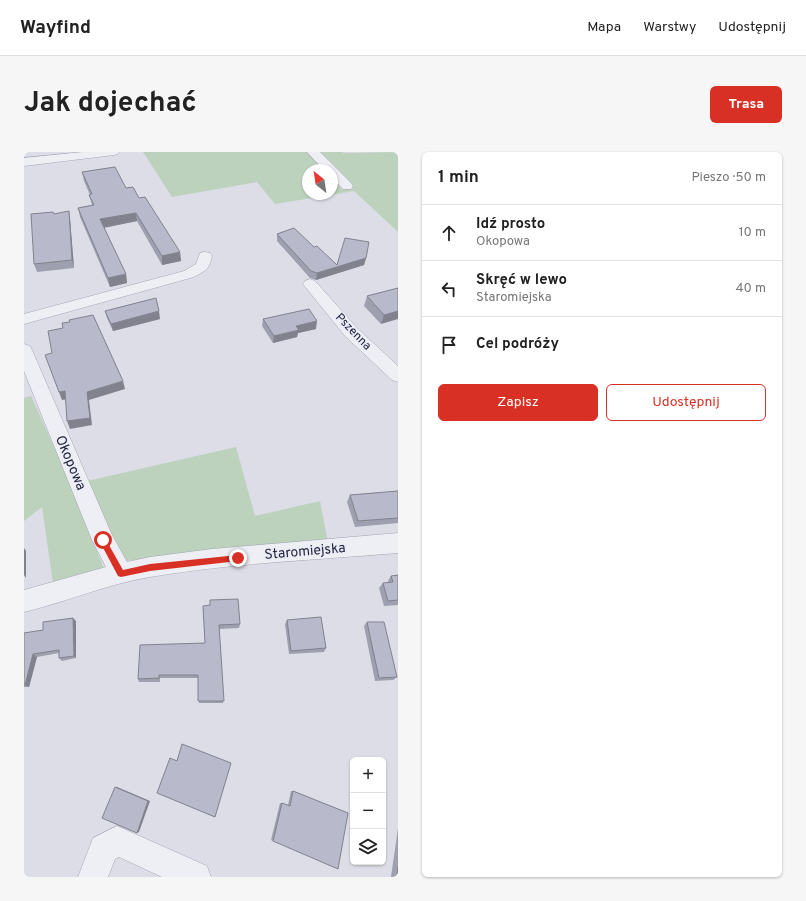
<!DOCTYPE html>
<html lang="pl">
<head>
<meta charset="utf-8">
<style>
  :root { --surface:#fff; --page:#f6f6f6; --text:#222; --muted:#767676; --line:#e0e0e0; --accent:#d93025 }
  body { margin:0; font-family:Overpass,sans-serif; background:var(--page); color:var(--text) }
  .controls { position:absolute; right:12px; bottom:12px; display:grid; overflow:hidden; border-radius:6px; box-shadow:0 1px 3px #0004 }
  .controls button { width:36px; height:36px; display:grid; place-items:center; padding:0; border:0; border-bottom:1px solid var(--line); background:var(--surface); color:var(--text); font:20px sans-serif }
  .compass { position:absolute; left:278px; top:12px; width:36px; height:36px; border-radius:50%; background:var(--surface); box-shadow:0 1px 3px #0004; rotate:330deg }
  .stop { position:absolute; width:12px; height:12px; margin:-9px; border:3px solid #d93025; border-radius:50%; background:#fff }
  .stop.end { background:#d93025; border-color:#fff; box-shadow:0 1px 4px #0008 }
  .list { margin:0; padding:0; list-style:none }
  h2 { display:flex; justify-content:space-between; align-items:center; height:52px; margin:0; padding:0 16px; font-size:17px }
  h2 small { font-size:13px; font-weight:400; color:var(--muted) }
  .list li { display:grid; grid-template-columns:26px 1fr auto; gap:12px; align-items:center; box-sizing:border-box; height:56px; padding:0 16px; border-top:1px solid var(--line) }
  .list b { display:block; font-size:15px; white-space:nowrap }
  .list p { margin:0; font-size:13px; white-space:nowrap; color:var(--muted) }
  .list em { font-size:13px; font-style:normal; color:var(--muted) }
  .actions { display:flex; gap:8px; padding:12px 16px }
  .actions a { flex:1; padding:9px 0; border:1px solid var(--accent); border-radius:6px; text-align:center; font-size:14px; color:var(--accent) }
  .actions .main { background:var(--accent); color:#fff }
  .icon { flex:none; width:22px; height:22px; fill:none; stroke:currentColor; stroke-width:2; stroke-linecap:round; stroke-linejoin:round }
  .map { position:relative; flex:none; width:374px; height:725px; overflow:hidden; border-radius:6px }
  header { display:flex; align-items:center; gap:24px; box-sizing:border-box; height:56px; padding:0 20px; background:var(--surface); border-bottom:1px solid var(--line) }
  header strong { font-size:19px }
  nav { display:flex; gap:22px; margin-inline-start:auto; font-size:14px }
  .intro { display:flex; align-items:center; justify-content:space-between; box-sizing:border-box; height:96px; padding:0 24px }
  h1 { margin:0; font-size:28px }
  .button { padding:10px 18px; border-radius:6px; background:var(--accent); color:#fff; font-size:14px; font-weight:700 }
  main { display:flex; gap:24px; padding:0 24px }
  aside { flex:1; background:var(--surface); border-radius:6px; box-shadow:0 1px 3px #0004 }
  .map>svg:first-child { display:block }
  .green { fill:#bcd2bc; fill-rule:evenodd }
  .lines { fill:none; stroke-linecap:round; stroke-linejoin:round }
  .minor-casing { stroke:#a5a6b5; stroke-width:1 }
  .minor { fill:#eeeff5; fill-rule:evenodd }
  .wall { fill:#9ea0af }
  .shaded-wall { fill:#81828e }
  .building { fill:#b8bacb; stroke:#81828e }
  .route { fill:#d93025 }
  .labels { text-anchor:middle; dominant-baseline:central; stroke-width:3; stroke-linejoin:round; paint-order:stroke }
  .far-street-label { font-size:12px; fill:#24273f; stroke:#ebecf5 }
  .street-label { font-size:14px; fill:#24273f; stroke:#ebecf5 }
</style>
</head>
<body>
<header>
<strong>Wayfind</strong>
<nav><a>Mapa</a><a>Warstwy</a><a>Udostępnij</a></nav>
</header>
<div class="intro"><h1>Jak dojechać</h1><a class="button">Trasa</a></div>
<main>
<div class="map">
<svg width="374" height="725" viewBox="0 0 374 725">
  <rect width="100%" height="100%" fill="#dcdde7"/>
  <g class="green">
    <path d="M119 0H318L320 1 374 0V80L330 39 251 52 233 30 148 45ZM284 18H308V42H284Z"/>
    <path d="M7 244 47 332 80 417 29 431 18 355 0 369V246Z"/>
    <path d="M212 295 231 364 296 349 304 391 100 409 63 329Z"/>
  </g>
  <g class="lines">
    <defs>
      <g id="minor">
        <path d="M59 0H96L94 2 90 3 0 14V6Z"/>
        <path d="M283 0H296L327 31 329 34 327 37H319L308 26V18H300Z"/>
        <path d="M181 100 186 101 188 104C185 118 182 118 170 125L0 172V162L160 119 172 112 176 101Z"/>
        <path d="M286 127 291 129 333 176 374 214V230L368 228 321 184 279 132 281 129Z"/>
        <path d="M0 192 6 194 8 198 88 383 103 410 126 405 188 397 374 381V401C292 408 208 411 126 425 83 432 42 450 0 460V438L82 415 68 388 0 219Z"/>
        <path d="M93 674 183 714 187 725H138L95 705 91 707 84 725H54L69 686Z"/>
      </g>
    </defs>
    <use href="#minor" class="minor-casing"/>
    <use href="#minor" class="minor"/>
  </g>
  <g class="wall">
    <path d="M58 20 102 36 115 46 156 100 157 109 138 113 113 69 80 76 102 122 103 131 86 135 56 65 54 56 68 53 65 43H66L60 29Z"/>
    <path d="M45 59 46 67 50 116 13 120 10 112 29 60 30 62Z"/>
    <path d="M253 82 290 95 313 113 342 106 340 113 292 128 286 126 253 89Z"/>
    <path d="M374 136 357 172 340 154 343 144Z"/>
    <path d="M81 159 136 167 89 179 83 166Z"/>
    <path d="M239 167 292 177 274 181 273 185 249 191 238 174Z"/>
    <path d="M374 339V371L331 375 323 350 326 343Z"/>
    <path d="M374 423V453L360 454 355 436 359 431H364V429L367 424Z"/>
    <path d="M179 454 216 472 215 476 195 477 199 551H175L174 526H136V530H115L114 527 181 491Z"/>
    <path d="M263 468 302 496 300 500 265 502 261 472Z"/>
    <path d="M52 469V506L38 509 35 506V501L13 505 5 535H0V481L19 478Z"/>
    <path d="M343 470 373 525 369 528 351 529 340 474Z"/>
    <path d="M267 639H269L324 661 249 689 247 688 256 651H258L264 653Z"/>
    <path d="M374 676V725H367Z"/>
  </g>
  <g class="shaded-wall">
    <path d="M45 59 46 67 50 116 48 108Z"/>
    <path d="M112 61 113 69 78 76 76 67Z"/>
    <path d="M156 100 157 109 138 113V104Z"/>
    <path d="M342 106 340 113 292 128 293 121Z"/>
    <path d="M102 122 103 131 86 135 84 126Z"/>
    <path d="M135 159 136 167 89 179 87 172Z"/>
    <path d="M374 159V167L357 172 360 163Z"/>
    <path d="M293 169 292 177 274 181 273 185 249 191 250 184 272 174Z"/>
    <path d="M99 229 101 237 65 248 68 273 46 277 43 269 63 240Z"/>
    <path d="M41 239 44 247 38 248 35 240Z"/>
    <path d="M0 396 2 399V426L0 423Z"/>
    <path d="M49 466 52 469V506L50 504Z"/>
    <path d="M9 502 13 505 5 535 1 533Z"/>
    <path d="M91 635H93L126 649 115 680 113 681Z"/>
  </g>
  <g class="building">
    <path d="M91 15 102 36 109 35 115 46 121 45 156 100 138 104 112 61 76 67 102 122 84 126 54 56 70 53 65 43 68 42 58 20Z"/>
    <path d="M45 59 48 108 10 112 7 62 29 60 30 62Z"/>
    <path d="M270 76 290 95 293 94 313 113 321 86 345 90 342 106 293 121 287 119 253 82Z"/>
    <path d="M374 136V159L360 163 343 144Z"/>
    <path d="M132 146 135 159 87 172 81 159Z"/>
    <path d="M285 157 293 169 272 174 275 178 250 184 239 167Z"/>
    <path d="M69 163 99 229 63 240 66 266 43 269 41 239 35 240 21 203 28 201 24 179 39 176 38 171 46 170 45 168Z"/>
    <path d="M374 339V366L334 369 326 343Z"/>
    <path d="M374 423V448L364 449 359 431 369 430 367 424Z"/>
    <path d="M214 447 216 472 195 473 200 549H174V523H135V526L114 527 116 493 181 491 179 454 186 453V448Z"/>
    <path d="M297 465 302 496 267 499 263 468Z"/>
    <path d="M49 466 50 504 35 506V498L9 502 1 533H0V481L19 478V470Z"/>
    <path d="M343 470H360L373 525 355 526Z"/>
    <path d="M158 592 207 611 191 665 133 641 146 606 153 609Z"/>
    <path d="M91 635 124 649 113 681 78 666Z"/>
    <path d="M269 639 324 661 314 717 249 689 258 651 266 654Z"/>
    <path d="M374 715V725H373Z"/>
  </g>
  <path class="route" d="M79 385 81 386 99 418 126 412 214 403 218 406 214 409 126 419 97 425 94 424 75 388Z"/>
  <g class="labels">
    <g class="far-street-label">
      <text transform="translate(329 180) rotate(46)">Pszenna</text>
    </g>
    <g class="street-label">
      <text transform="translate(46 311) rotate(67)">Okopowa</text>
      <text transform="translate(281 400) rotate(-5)">Staromiejska</text>
    </g>
  </g>
</svg>
<div class="controls">
<button>+</button>
<button>−</button>
<button><svg class="icon" aria-label="layers" viewBox="0 0 24 24"><path d="M12 4l9 5-9 5-9-5zM3 14l9 5 9-5"/></svg></button>
</div>
<svg class="compass" viewBox="-18 -18 36 36"><path d="M0-13l5 13h-10z" fill="#e53935"/><path d="M0 13l5-13h-10z" fill="#767676"/></svg>
<div class="stop" style="left:79px;top:388px"></div>
<div class="stop end" style="left:214px;top:406px"></div>
</div>
<aside>
<h2>1 min<small>Pieszo · 50 m</small></h2>
<ul class="list">
<li><svg class="icon" aria-label="ahead" viewBox="0 0 24 24"><path d="M12 20V5M6 11l6-6 6 6"/></svg><div><b>Idź prosto</b><p>Okopowa</p></div><em>10 m</em></li>
<li><svg class="icon" aria-label="left" viewBox="0 0 24 24"><path d="M17 20v-9H6M10 6l-5 5 5 5"/></svg><div><b>Skręć w lewo</b><p>Staromiejska</p></div><em>40 m</em></li>
<li><svg class="icon" aria-label="arrive" viewBox="0 0 24 24"><path d="M6 21V4h12l-3 4 3 4H6"/></svg><div><b>Cel podróży</b></div></li>
</ul>
<div class="actions"><a class="main">Zapisz</a><a>Udostępnij</a></div>
</aside>
</main>
</body>
</html>
